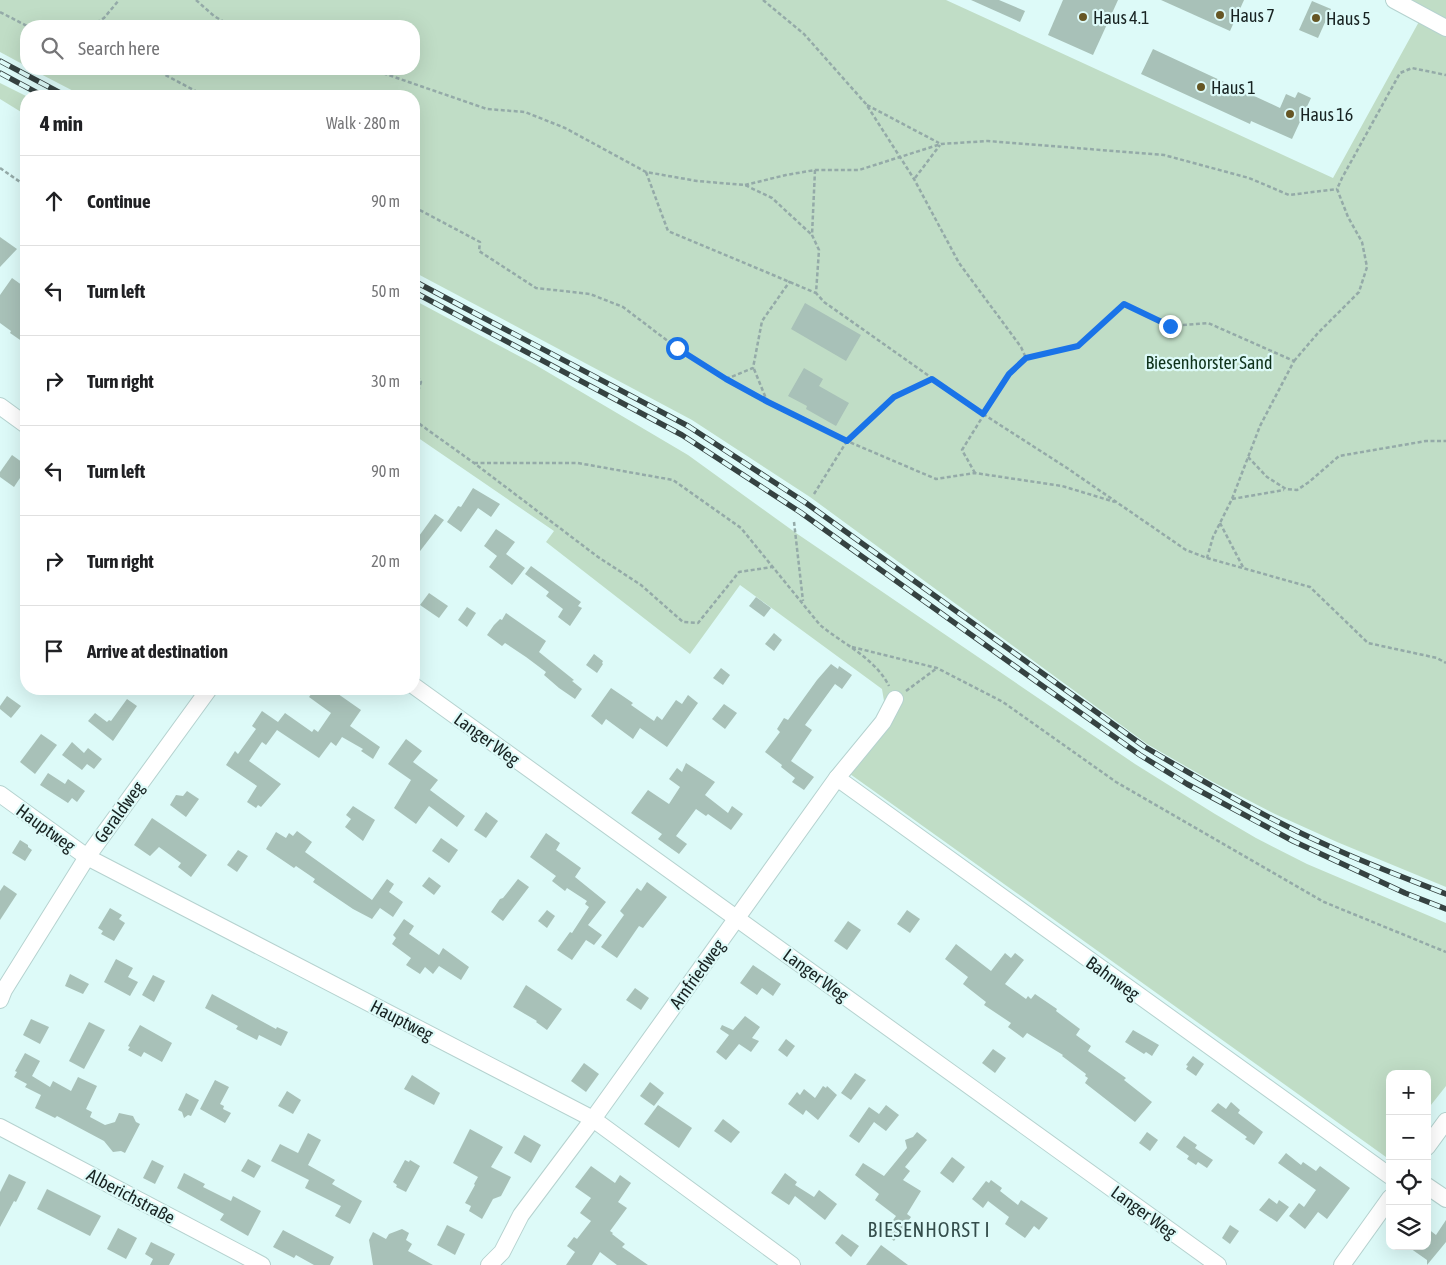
<!DOCTYPE html>
<html lang="en">
<head>
<meta charset="utf-8">
<style>
  :root { --surface:#fff; --page:#f2f2f2; --text:#202124; --muted:#757577; --line:#e0e0e0 }
  body { margin:0; font-family:"Asap Condensed",sans-serif; background:var(--page); color:var(--text) }
  .controls { position:absolute; right:15px; bottom:15px; display:grid; overflow:hidden; border-radius:10px; box-shadow:0 5px 20px #0002 }
  .controls button { width:45px; height:45px; display:grid; place-items:center; padding:0; border:0; border-bottom:1px solid var(--line); background:var(--surface); color:var(--text); font:25px sans-serif }
  .stop { position:absolute; width:15px; height:15px; margin:-11px; border:4px solid #1a73e8; border-radius:50%; background:#fff }
  .stop.end { background:#1a73e8; border-color:#fff; box-shadow:0 1px 5px #0008 }
  .list { margin:0; padding:0; list-style:none }
  h2 { display:flex; justify-content:space-between; align-items:center; height:65px; margin:0; padding:0 20px; font-size:21px }
  h2 small { font-size:16px; font-weight:400; color:var(--muted) }
  .list li { display:grid; grid-template-columns:32px 1fr auto; gap:15px; align-items:center; box-sizing:border-box; height:90px; padding:0 20px; border-top:1px solid var(--line) }
  .list b { display:block; font-size:19px; white-space:nowrap }
  .list em { font-size:16px; font-style:normal; color:var(--muted) }
  .icon { flex:none; width:28px; height:28px; fill:none; stroke:currentColor; stroke-width:2; stroke-linecap:round; stroke-linejoin:round }
  .map { position:relative; flex:none; width:1446px; height:1265px; overflow:hidden }
  .search { position:absolute; background:var(--surface); box-shadow:0 5px 20px #0002; left:20px; top:20px; width:400px; height:55px; display:flex; align-items:center; gap:12px; box-sizing:border-box; padding:0 18px; border-radius:20px; color:var(--muted); font-size:19px }
  .panel { position:absolute; background:var(--surface); box-shadow:0 5px 20px #0002; left:20px; top:90px; width:400px; height:605px; border-radius:20px }
  .map>svg:first-child { display:block }
  .green { fill:#c0ddc6 }
  .building { fill:#a8c1b8 }
  .lines { fill:none; stroke-linecap:round; stroke-linejoin:round }
  .minor-casing { stroke:#b5d2cf; stroke-width:18 }
  .path { stroke:#94aaa8; stroke-width:2.5; stroke-dasharray:4 2.5; stroke-linecap:butt }
  .minor { stroke:#fff; stroke-width:16 }
  .rail-casing { stroke:#354241; stroke-width:5.5 }
  .rail { stroke:#ddfaf8; stroke-width:4; stroke-dasharray:11; stroke-linecap:butt }
  .route { stroke:#1a73e8; stroke-width:6 }
  .poi-dot { fill:#665624; stroke:#ddfaf8; stroke-width:2 }
  .labels { text-anchor:middle; dominant-baseline:central; stroke-width:4.5; stroke-linejoin:round; paint-order:stroke }
  .poi-label { font-size:18px; fill:#182322; stroke:#ddfaf8; text-anchor:start }
  .park-label { font-size:18px; fill:#0e321a; stroke:#ddfaf8 }
  .street-label { font-size:18px; fill:#182322; stroke:#ddfaf8 }
  .quarter-label { font-size:20px; letter-spacing:1px; fill:#344d4b; stroke:#ddfaf8 }
</style>
</head>
<body>
<div class="map">
<svg width="1446" height="1265" viewBox="0 0 1446 1265">
  <rect width="100%" height="100%" fill="#ddfaf8"/>
  <g class="green">
    <path d="M0 0H946L1333 178 1421 18 1388 0H1446V887L1337 842 1275 814 1213 782 1147 744 810 497 692 420 414 272V96H83L31 69H414V26H26V66L0 52Z"/>
    <path d="M0 83 26 96V115L0 99Z"/>
    <path d="M414 300 534 364 688 455 796 533 1135 764 1215 814 1256 838 1307 864 1446 923V1086L1427 1110V1074H1390V1156L1386 1157 850 774 884 701 882 689 740 585 690 654 546 542 554 531 414 435Z"/>
  </g>
  <g class="building">
    <path d="M971 0H999L1025 11 1020 22Z"/>
    <path d="M1063 0H1118L1093 55 1048 35Z"/>
    <path d="M1161 0H1244L1230 31Z"/>
    <path d="M1312 1 1331 9 1318 38 1299 30Z"/>
    <path d="M1153 49 1280 108 1286 94 1295 98 1298 92 1311 98 1292 139 1251 121 1250 124 1141 74Z"/>
    <path d="M0 237 17 249 0 267Z"/>
    <path d="M12 278 26 288V344L10 333 11 331 0 323V295Z"/>
    <path d="M805 303 861 335 846 361 791 329Z"/>
    <path d="M804 368 823 379 819 386 849 403 836 426 806 409 807 406 788 396Z"/>
    <path d="M12 455 26 465V469L14 487 0 477V472Z"/>
    <path d="M473 488 500 504 491 517 478 508 461 532 447 522 458 506 461 507Z"/>
    <path d="M435 514 444 520 417 555 414 552V543Z"/>
    <path d="M496 529 515 542 506 554 525 568 512 585 489 567 497 556 484 546Z"/>
    <path d="M531 566 581 602 578 606 582 608 570 626 558 617 563 609 546 596 549 592 525 574Z"/>
    <path d="M429 593 448 606 439 618 420 605Z"/>
    <path d="M756 597 771 608 764 617 749 606Z"/>
    <path d="M467 607 476 613 467 627 458 620Z"/>
    <path d="M506 613 546 641 539 652 574 680 572 681 582 689 575 699 559 688 544 675 546 672 526 657 505 643 502 646 487 635 494 625 500 619 502 620Z"/>
    <path d="M774 633 782 640 774 651 765 644Z"/>
    <path d="M594 654 603 661 602 663 603 664 597 673 586 665Z"/>
    <path d="M831 664 838 669 839 666 852 675 842 689 835 684 805 725 812 730 791 761 814 777 804 790 792 782 795 778 781 767 782 765 765 752 780 732 777 729 784 718 788 720 817 680Z"/>
    <path d="M721 668 730 675 723 685 713 678Z"/>
    <path d="M611 688 633 703 631 705 654 721 657 716 662 720 676 700 682 704 688 695 698 703 667 747 640 728 633 739 606 719 602 725 591 716Z"/>
    <path d="M315 689H331L361 710 350 726 380 747 373 759 361 751 363 749 342 737 336 746 331 742 319 758 277 730 266 745 262 742 249 761 281 784 261 807 258 805 256 808 247 802 257 786 226 765 235 751 238 754 256 729 252 726 262 711 278 722 285 713 312 732 314 729 318 732 331 713 309 697Z"/>
    <path d="M7 696 21 706 11 718 0 709V706Z"/>
    <path d="M127 699 137 706 113 741 88 721 95 713 107 722 109 720 111 721Z"/>
    <path d="M724 704 737 713 725 729 712 719Z"/>
    <path d="M41 734 57 745 35 774 20 762Z"/>
    <path d="M406 739 422 751 413 762 438 780 430 790 465 816 457 827 429 806 416 824 394 808 411 780 388 764Z"/>
    <path d="M72 742 84 753 88 748 102 759 94 769 87 764 82 770 62 755Z"/>
    <path d="M686 763 715 782 705 795 728 813 732 806 743 814 731 830 708 814 706 816 696 809 676 836 687 844 679 854 658 839 662 834 631 813 648 790 669 804 680 787 669 779 677 768 682 772Z"/>
    <path d="M48 773 65 784 68 779 85 791 77 802 72 798 68 803 40 785Z"/>
    <path d="M187 791 199 799 186 817 170 805 176 795 183 796Z"/>
    <path d="M353 806 375 820 363 841 345 827 351 819 346 815Z"/>
    <path d="M486 812 498 821 486 838 474 830Z"/>
    <path d="M152 818 207 855 191 877 178 867 181 863 159 847 150 856 134 845Z"/>
    <path d="M297 831 312 842 305 852 372 900 387 879 394 884 389 892 403 902 393 917 380 908 372 919 353 909 313 882 315 879 296 866 294 868 266 849 276 832 286 838 289 833 293 836Z"/>
    <path d="M546 833 560 843 556 850 581 868 575 877 606 902 588 925 602 935 594 945 586 940 572 960 557 950 570 932 572 933 589 907 585 904 587 901 567 888 565 891 552 881 556 876 530 857Z"/>
    <path d="M441 838 458 850 449 863 432 851Z"/>
    <path d="M20 840 28 845V847L32 850 25 861 12 853Z"/>
    <path d="M238 850 248 856 237 872 227 865Z"/>
    <path d="M429 877 441 886 434 895 422 886Z"/>
    <path d="M518 879 529 887 503 921 491 912 500 899 503 898Z"/>
    <path d="M647 882 667 897 643 928 639 926 617 958 601 947 624 915 620 911 637 888 641 891Z"/>
    <path d="M4 885 17 894 0 920V891Z"/>
    <path d="M110 908 122 915 119 919 125 923 114 941 101 934 103 931 98 928Z"/>
    <path d="M547 910 555 916 547 928 538 921Z"/>
    <path d="M907 910 920 919 910 933 897 924Z"/>
    <path d="M404 919 414 926 409 934 439 955 443 948 469 967 461 980 439 966 433 974 425 967 420 974 406 965 411 958 392 944 396 938 393 935Z"/>
    <path d="M848 921 861 930 847 950 834 941Z"/>
    <path d="M956 944 991 971 1005 953 1011 958 1015 953 1024 960 1005 984 1026 999 1028 996 1031 999 1035 994 1057 1009 1056 1011 1080 1029 1076 1035 1091 1046 1088 1051 1126 1078 1124 1080 1152 1102 1135 1122 1085 1083 1088 1078 1085 1076 1086 1074 1062 1056 1063 1055 1027 1033 1023 1038 1008 1027 1011 1023 984 1005 986 1002 963 984 968 977 945 959Z"/>
    <path d="M116 959 133 968 128 977 138 982 130 996 104 982Z"/>
    <path d="M753 965 781 984 773 996 762 988 757 995 740 983Z"/>
    <path d="M70 974 89 984 83 994 65 986Z"/>
    <path d="M153 975 165 981 154 1002 142 995Z"/>
    <path d="M526 985 562 1009 547 1030 536 1022 537 1021 513 1007Z"/>
    <path d="M635 988 649 998 641 1010 626 1000Z"/>
    <path d="M212 994 276 1029 277 1027 288 1032 281 1046 259 1035 257 1040 236 1029 238 1026 205 1008Z"/>
    <path d="M745 1016 760 1027 752 1038 759 1041 751 1052 739 1044 726 1060 716 1052 729 1035 720 1029 722 1025 733 1030Z"/>
    <path d="M31 1019 49 1027 40 1044 23 1035Z"/>
    <path d="M89 1022 105 1030 84 1069 69 1061Z"/>
    <path d="M140 1025 172 1043 162 1062 144 1052 141 1057 128 1050 130 1047 128 1046Z"/>
    <path d="M1133 1030 1159 1045 1152 1056 1146 1052 1144 1054 1125 1042Z"/>
    <path d="M786 1039 795 1046 787 1057 778 1050Z"/>
    <path d="M993 1049 1006 1058 995 1073 982 1063Z"/>
    <path d="M25 1053 40 1061 32 1076 50 1087 53 1081 71 1091 78 1077 97 1086 86 1109 92 1112 90 1117 105 1125 115 1122 119 1113 133 1116 136 1122 140 1124 125 1153 121 1151 113 1152 104 1141 57 1116 55 1118 35 1108 41 1095 25 1087 27 1084 14 1077 17 1072 15 1071Z"/>
    <path d="M1193 1056 1204 1064 1196 1076 1186 1069 1188 1066 1186 1065Z"/>
    <path d="M584 1063 599 1074 586 1092 571 1081Z"/>
    <path d="M855 1073 866 1080 851 1100 841 1093Z"/>
    <path d="M412 1075 440 1093 434 1105 404 1089Z"/>
    <path d="M215 1080 229 1087 220 1104 224 1106 223 1109 231 1113 225 1123 200 1109Z"/>
    <path d="M650 1082 664 1093 654 1106 640 1096Z"/>
    <path d="M823 1086 826 1088 827 1086 837 1095 818 1120 806 1110 803 1115 788 1104 797 1092 800 1095 804 1089 815 1098Z"/>
    <path d="M287 1091 301 1100 293 1114 278 1106Z"/>
    <path d="M186 1093 199 1100 191 1116 188 1115 184 1118 182 1112 178 1110Z"/>
    <path d="M1231 1102 1240 1110 1238 1113 1263 1132 1254 1145 1245 1139 1247 1137 1211 1111 1218 1103 1226 1109Z"/>
    <path d="M658 1105 692 1128 679 1148 644 1124Z"/>
    <path d="M886 1105 899 1115 886 1131 874 1122 859 1143 849 1136 869 1107 879 1114Z"/>
    <path d="M723 1119 740 1132 731 1143 714 1131Z"/>
    <path d="M470 1129 503 1147 491 1167 511 1177 501 1196 493 1199 482 1219 469 1211 471 1206 465 1203 475 1185 474 1184 478 1177 453 1163Z"/>
    <path d="M917 1132 927 1140 905 1167 910 1171 903 1180 921 1191 907 1214 911 1217 894 1241 884 1233 896 1216 875 1200 879 1194 855 1175 863 1163 884 1176 907 1148 905 1140 913 1137Z"/>
    <path d="M1147 1132 1158 1140 1150 1151 1139 1143Z"/>
    <path d="M308 1133 321 1140 308 1165 335 1180 332 1184 362 1201 350 1224 335 1216 341 1206 305 1188 309 1180 271 1161 280 1144 298 1153Z"/>
    <path d="M524 1135 541 1145 531 1163 514 1153Z"/>
    <path d="M1184 1136 1197 1145 1195 1148 1213 1160 1207 1168 1198 1162 1196 1165 1187 1159 1189 1156 1176 1147Z"/>
    <path d="M1286 1153 1301 1165 1303 1162 1316 1171 1320 1166 1350 1188 1327 1219 1318 1212 1305 1229 1289 1216 1299 1203 1304 1207 1316 1190 1278 1163Z"/>
    <path d="M952 1157 965 1167 953 1183 940 1173Z"/>
    <path d="M248 1159 261 1166 254 1178 241 1171Z"/>
    <path d="M152 1160 164 1166 155 1184 143 1178Z"/>
    <path d="M405 1160 409 1162 410 1160 420 1166 406 1192 396 1187 397 1185 393 1182Z"/>
    <path d="M591 1166 615 1183 620 1175 631 1183 618 1202 627 1208 610 1231 613 1233 612 1234 625 1244 622 1247 648 1265H617L600 1252 592 1265H566L575 1252 567 1246 574 1237 577 1239 591 1221 580 1213 591 1198 575 1187Z"/>
    <path d="M184 1173 205 1184 203 1187 231 1201 233 1196 261 1211 248 1236 220 1220 224 1214 177 1188Z"/>
    <path d="M785 1173 797 1182 795 1185 814 1197 819 1190 837 1204 825 1220 795 1196 789 1205 771 1193Z"/>
    <path d="M9 1174 26 1182 16 1202 14 1201 0 1227V1192Z"/>
    <path d="M991 1180 1002 1188 1000 1191 1018 1205 1021 1200 1048 1218 1039 1230 1034 1226 1025 1238 1005 1224 1009 1217 988 1201 983 1208 972 1199 986 1181 989 1183Z"/>
    <path d="M47 1189 101 1216 90 1236 37 1209Z"/>
    <path d="M1269 1198 1277 1204 1279 1200 1289 1207 1277 1222 1259 1210Z"/>
    <path d="M1446 1220V1242L1427 1265V1260L1407 1246H1427V1228L1436 1235Z"/>
    <path d="M447 1225 465 1234 455 1255 437 1245Z"/>
    <path d="M1230 1225 1239 1231 1230 1244 1222 1238Z"/>
    <path d="M118 1228 137 1238 126 1259 107 1249Z"/>
    <path d="M402 1229 409 1233 406 1240 412 1244 408 1251 433 1265H373L369 1240 373 1232 386 1239 389 1234Z"/>
    <path d="M283 1230 334 1257 330 1265H314L296 1255 294 1258 273 1247Z"/>
    <path d="M842 1234 859 1246 851 1257 835 1243Z"/>
    <path d="M151 1242 175 1254 169 1265H150L153 1259 145 1254Z"/>
    <path d="M881 1245 908 1265H866Z"/>
  </g>
  <g class="lines">
    <defs>
      <g id="minor">
        <path d="M1394 0 1446 28"/>
        <path d="M0 406 26 425"/>
        <path d="M414 686 1218 1265"/>
        <path d="M837 778 1390 1176"/>
        <path d="M0 794 87 857 593 1119 792 1265"/>
        <path d="M0 1000 4 990 87 857 209 689"/>
        <path d="M0 1127 262 1265"/>
        <path d="M1427 1147 1446 1121"/>
        <path d="M1427 1186 1446 1199"/>
        <path d="M489 1265 502 1252 521 1215 593 1119 837 778 883 722 895 699"/>
        <path d="M1342 1265 1390 1198"/>
      </g>
    </defs>
    <use href="#minor" class="minor-casing"/>
    <g class="path">
      <path d="M196 0 214 16 231 26"/>
      <path d="M763 0 804 34 866 104 914 179 959 263 1021 347 1026 358"/>
      <path d="M0 12 27 26"/>
      <path d="M91 26 104 18 119 0"/>
      <path d="M154 69 205 96"/>
      <path d="M371 69 487 109 525 112 565 128 646 172 697 181 745 185 772 198 812 235"/>
      <path d="M867 105 939 143"/>
      <path d="M0 168 26 186"/>
      <path d="M815 170 812 235 819 250 816 293 824 302 983 414 1067 468 1186 550 1207 558 1310 587 1368 643 1437 658 1446 663"/>
      <path d="M646 172 668 231 816 293"/>
      <path d="M915 178 940 145"/>
      <path d="M745 185 786 175 815 170H859L941 144 988 141 1164 155 1249 178 1289 195 1337 189"/>
      <path d="M414 207 480 242 479 251 536 288 590 294 623 307 677 348 726 379 768 402 847 441 936 479 975 473 1062 486 1115 502"/>
      <path d="M1294 361 1318 333 1359 292 1367 267 1362 242 1348 217 1337 189 1342 178 1400 73 1412 68 1446 75"/>
      <path d="M754 369 767 401"/>
      <path d="M414 370 421 382 414 404"/>
      <path d="M726 379 753 368 762 321 790 281"/>
      <path d="M414 420 474 463 598 557 641 585 683 622 698 623 739 572 772 567"/>
      <path d="M1248 457 1267 477 1286 489 1297 490 1309 482 1339 456 1426 441H1446"/>
      <path d="M474 463H578L673 480 741 528 820 625C843 644 875 658 889 686"/>
      <path d="M975 473 962 450 1009 374 1026 358 1077 346 1124 304 1170 326 1208 323 1294 361 1260 426 1232 499 1213 537 1207 558"/>
      <path d="M814 494 847 441 893 397 932 379"/>
      <path d="M1232 499 1284 490"/>
      <path d="M794 522 803 601"/>
      <path d="M1220 523 1244 569"/>
      <path d="M852 647 937 668 1003 702 1116 782 1324 902 1446 952"/>
      <path d="M906 691 937 668"/>
    </g>
    <use href="#minor" class="minor"/>
    <defs>
      <g id="rail">
        <path d="M0 61 66 96"/>
        <path d="M0 73 43 96"/>
        <path d="M414 281 688 426 806 503 1145 747C1206 783 1267 819 1333 848 1370 865 1408 879 1446 894"/>
        <path d="M414 292 682 435 800 512 1044 687 1140 755 1187 784 1293 841 1405 893 1446 909"/>
      </g>
    </defs>
    <use href="#rail" class="rail-casing"/>
    <use href="#rail" class="rail"/>
  </g>
  <g class="lines">
    <path class="route" d="M677 348 726 379 768 402 847 441 894 397 932 379 983 414 1009 374 1026 358 1078 346 1124 304 1170 326"/>
  </g>
  <g class="poi-dot">
    <circle cx="1220" cy="15" r="5"/>
    <circle cx="1083" cy="17" r="5"/>
    <circle cx="1316" cy="18" r="5"/>
    <circle cx="1201" cy="87" r="5"/>
    <circle cx="1290" cy="114" r="5"/>
  </g>
  <g class="labels">
    <g class="poi-label">
      <text x="1230" y="15">Haus 7</text>
      <text x="1093" y="17">Haus 4.1</text>
      <text x="1326" y="18">Haus 5</text>
      <text x="1211" y="87">Haus 1</text>
      <text x="1300" y="114">Haus 16</text>
    </g>
    <g class="park-label">
      <text x="1209" y="362">Biesenhorster Sand</text>
    </g>
    <g class="street-label">
      <text transform="translate(487 739) rotate(36)">Langer Weg</text>
      <text transform="translate(119 812) rotate(-54)">Geraldweg</text>
      <text transform="translate(46 828) rotate(36)">Hauptweg</text>
      <text transform="translate(697 974) rotate(-54)">Arnfriedweg</text>
      <text transform="translate(816 975) rotate(36)">Langer Weg</text>
      <text transform="translate(1113 978) rotate(36)">Bahnweg</text>
      <text transform="translate(402 1020) rotate(27)">Hauptweg</text>
      <text transform="translate(131 1196) rotate(28)">Alberichstraße</text>
      <text transform="translate(1144 1212) rotate(36)">Langer Weg</text>
    </g>
    <g class="quarter-label">
      <text x="929" y="1229">BIESENHORST I</text>
    </g>
  </g>
</svg>
<div class="controls">
<button>+</button>
<button>−</button>
<button><svg class="icon" aria-label="locate" viewBox="0 0 24 24"><circle cx="12" cy="12" r="6"/><path d="M12 2v4M12 18v4M2 12h4M18 12h4"/></svg></button>
<button><svg class="icon" aria-label="layers" viewBox="0 0 24 24"><path d="M12 4l9 5-9 5-9-5zM3 14l9 5 9-5"/></svg></button>
</div>
<div class="stop" style="left:677px;top:348px"></div>
<div class="stop end" style="left:1170px;top:326px"></div>
<div class="search"><svg class="icon" aria-label="search" viewBox="0 0 24 24"><circle cx="10" cy="10" r="6"/><path d="M15 15l6 6"/></svg>Search here</div>
<section class="panel">
<h2>4 min<small>Walk · 280 m</small></h2>
<ul class="list">
<li><svg class="icon" aria-label="ahead" viewBox="0 0 24 24"><path d="M12 20V5M6 11l6-6 6 6"/></svg><div><b>Continue</b></div><em>90 m</em></li>
<li><svg class="icon" aria-label="left" viewBox="0 0 24 24"><path d="M17 20v-9H6M10 6l-5 5 5 5"/></svg><div><b>Turn left</b></div><em>50 m</em></li>
<li><svg class="icon" aria-label="right" viewBox="0 0 24 24"><path d="M7 20v-9h11M14 6l5 5-5 5"/></svg><div><b>Turn right</b></div><em>30 m</em></li>
<li><svg class="icon" aria-label="left" viewBox="0 0 24 24"><path d="M17 20v-9H6M10 6l-5 5 5 5"/></svg><div><b>Turn left</b></div><em>90 m</em></li>
<li><svg class="icon" aria-label="right" viewBox="0 0 24 24"><path d="M7 20v-9h11M14 6l5 5-5 5"/></svg><div><b>Turn right</b></div><em>20 m</em></li>
<li><svg class="icon" aria-label="arrive" viewBox="0 0 24 24"><path d="M6 21V4h12l-3 4 3 4H6"/></svg><div><b>Arrive at destination</b></div></li>
</ul>
</section>
</div>
</body>
</html>
